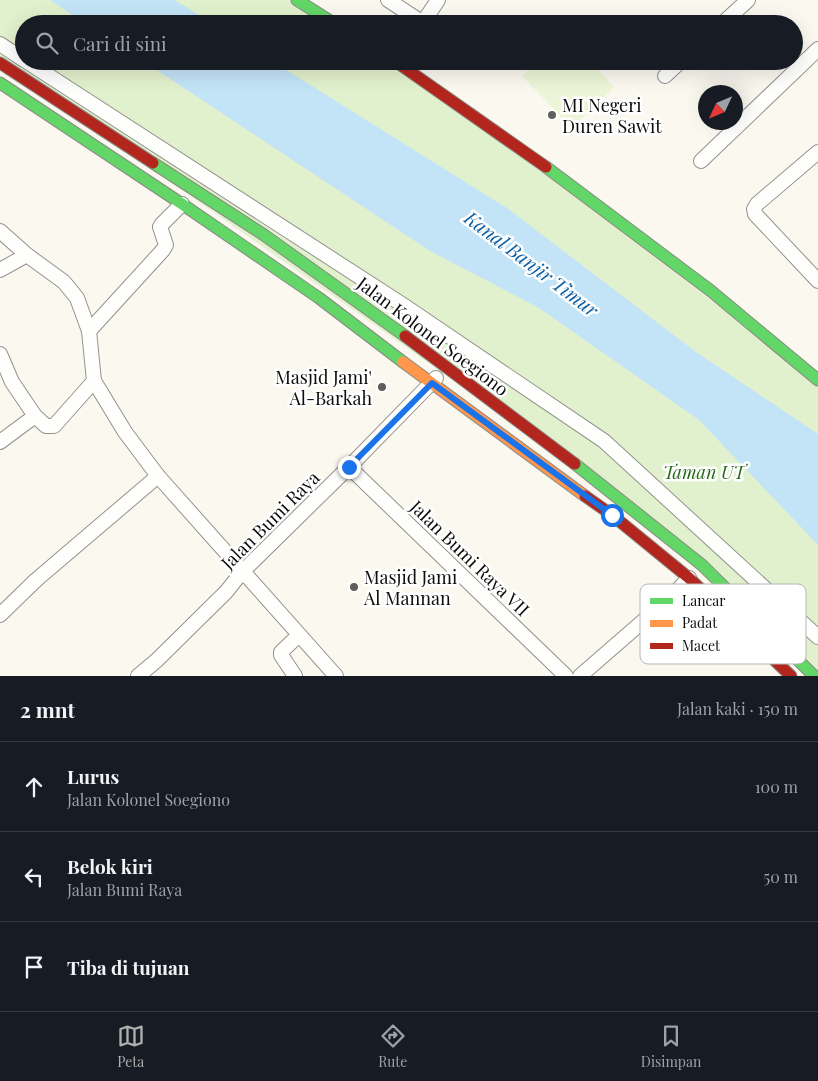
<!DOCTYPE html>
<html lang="id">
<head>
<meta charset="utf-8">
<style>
  :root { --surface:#171b24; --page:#20242c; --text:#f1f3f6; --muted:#9ea1a6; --line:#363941; --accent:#afb0b0 }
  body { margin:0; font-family:"Playfair Display",serif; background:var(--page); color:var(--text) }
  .compass { position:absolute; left:698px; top:85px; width:45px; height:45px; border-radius:50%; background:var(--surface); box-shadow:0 5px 20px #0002; rotate:226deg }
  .stop { position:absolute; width:15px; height:15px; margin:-11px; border:4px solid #1a73e8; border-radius:50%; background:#fff }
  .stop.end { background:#1a73e8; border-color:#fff; box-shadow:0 1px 5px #0008 }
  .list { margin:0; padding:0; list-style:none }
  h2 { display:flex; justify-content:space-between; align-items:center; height:65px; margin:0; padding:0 20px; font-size:21px }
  h2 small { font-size:16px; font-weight:400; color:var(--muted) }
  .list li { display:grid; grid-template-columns:32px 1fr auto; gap:15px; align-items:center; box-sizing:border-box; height:90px; padding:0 20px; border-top:1px solid var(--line) }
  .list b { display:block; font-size:19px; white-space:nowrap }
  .list p { margin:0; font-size:16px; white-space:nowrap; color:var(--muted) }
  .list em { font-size:16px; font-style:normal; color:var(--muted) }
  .icon { flex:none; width:28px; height:28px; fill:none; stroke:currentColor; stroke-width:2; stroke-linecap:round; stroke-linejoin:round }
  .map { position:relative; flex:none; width:818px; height:676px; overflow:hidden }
  .search { position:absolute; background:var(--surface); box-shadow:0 5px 20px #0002; left:15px; right:15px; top:15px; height:55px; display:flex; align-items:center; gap:12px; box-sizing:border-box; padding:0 18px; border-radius:28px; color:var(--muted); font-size:19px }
  .sheet { height:335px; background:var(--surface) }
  nav { display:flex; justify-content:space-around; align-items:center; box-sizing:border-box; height:70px; border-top:1px solid var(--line); background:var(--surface); font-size:14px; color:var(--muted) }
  nav a { display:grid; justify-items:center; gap:2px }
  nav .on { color:var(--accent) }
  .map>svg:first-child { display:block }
  .green { fill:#e2f1cd }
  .pitch { fill:#ecf5d7 }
  .water { fill:#c3e4f7 }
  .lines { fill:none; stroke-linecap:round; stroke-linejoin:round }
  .street-casing { stroke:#93928e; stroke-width:16 }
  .fast-casing { stroke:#8a8985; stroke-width:13 }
  .slow-casing { stroke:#8a8985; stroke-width:13 }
  .jam-casing { stroke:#8a8985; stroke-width:13 }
  .street { stroke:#fefefd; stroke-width:14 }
  .fast { stroke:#63d668; stroke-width:11 }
  .slow { stroke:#ff974d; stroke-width:11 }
  .jam { stroke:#b3261e; stroke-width:11 }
  .route { stroke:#1a73e8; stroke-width:6 }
  .poi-dot { fill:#5f5f5b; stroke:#fff; stroke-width:2 }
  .labels { text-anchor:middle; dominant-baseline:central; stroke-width:5; stroke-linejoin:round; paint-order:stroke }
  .poi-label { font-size:18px; fill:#0c0c0c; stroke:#fff; text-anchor:start }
  .street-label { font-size:18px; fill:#0c0c0c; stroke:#fff }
  .park-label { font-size:18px; font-style:italic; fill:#276718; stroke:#fff }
  .water-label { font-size:19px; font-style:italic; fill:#0d60a5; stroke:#fff }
  .key { fill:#fff; stroke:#b6b6b6; stroke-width:1 }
  .key-label { font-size:14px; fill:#0c0c0c }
</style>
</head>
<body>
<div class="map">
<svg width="818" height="676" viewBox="0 0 818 676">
  <rect width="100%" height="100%" fill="#faf8ef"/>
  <path class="green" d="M0 0H297L335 24H24V61H395L818 381V676L589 475 0 63Z"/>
  <path class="pitch" d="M538 61H589L614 87 572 128 522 76Z"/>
  <g class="water">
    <path d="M50 0H175L213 24H86Z"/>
    <path d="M143 61H272L507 208 696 352 818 434V545L699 420 539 308 430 251Z"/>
  </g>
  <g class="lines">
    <defs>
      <g id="street">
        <path d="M388 0 423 23"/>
        <path d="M422 24 438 0"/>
        <path d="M722 24 748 0"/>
        <path d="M0 44 24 60"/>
        <path d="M26 61 403 305 604 441 818 637"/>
        <path d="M665 76 681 61"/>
        <path d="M818 152 757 204 754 209 755 214 818 281"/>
        <path d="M701 161 818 49"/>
        <path d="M0 231 27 255 64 282 77 298 89 331 94 381 125 432 158 476 336 676"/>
        <path d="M0 270 27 255"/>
        <path d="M89 331 163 250 166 245 160 227 162 224 182 204"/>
        <path d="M0 354 12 382 35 416"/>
        <path d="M0 442 35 416 46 426H54L94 381"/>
        <path d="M349 467 566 676"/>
        <path d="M0 615 36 580 158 476"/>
        <path d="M138 676 156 661 226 592 242 572 349 467 436 378"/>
        <path d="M295 676 281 655V652L299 635"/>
        <path d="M580 676 672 596 689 578"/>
      </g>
      <g id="fast">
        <path d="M297 0 335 24"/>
        <path d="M0 83 182 204 319 298 403 362"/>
        <path d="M153 163 264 235 405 336"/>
        <path d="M546 167 711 291 818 380"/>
        <path d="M575 464 702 565 814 676"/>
      </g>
      <path id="slow" d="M403 362 585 496"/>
      <g id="jam">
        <path d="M395 61 546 167"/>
        <path d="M0 63 153 163"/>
        <path d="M405 336 575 464"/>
        <path d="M585 496 612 515 689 578 791 676"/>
      </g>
    </defs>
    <use href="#street" class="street-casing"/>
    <use href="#fast" class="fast-casing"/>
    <use href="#slow" class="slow-casing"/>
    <use href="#jam" class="jam-casing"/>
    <use href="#street" class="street"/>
    <use href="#fast" class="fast"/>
    <use href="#slow" class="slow"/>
    <use href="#jam" class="jam"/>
  </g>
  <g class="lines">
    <path class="route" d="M349 467 432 383 612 515"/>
  </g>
  <g class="poi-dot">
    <circle cx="552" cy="115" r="5"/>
    <circle cx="382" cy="387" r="5"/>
    <circle cx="354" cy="587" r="5"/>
  </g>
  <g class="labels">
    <g class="poi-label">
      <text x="562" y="105">MI Negeri<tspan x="562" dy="21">Duren Sawit</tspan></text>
      <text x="372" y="377" text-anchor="end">Masjid Jami'<tspan x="372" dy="21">Al-Barkah</tspan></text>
      <text x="364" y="577">Masjid Jami<tspan x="364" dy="21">Al Mannan</tspan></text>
    </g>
    <g class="street-label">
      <text transform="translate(433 336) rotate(37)">Jalan Kolonel Soegiono</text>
      <text transform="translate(270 520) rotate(-45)">Jalan Bumi Raya</text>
      <text transform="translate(470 558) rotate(44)">Jalan Bumi Raya VII</text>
    </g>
    <g class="park-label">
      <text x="704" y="472">Taman UT</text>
    </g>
    <g class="water-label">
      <text transform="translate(532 263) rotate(37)">Kanal Banjir Timur</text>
    </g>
  </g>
  <rect x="640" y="584" width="166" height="80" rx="8" class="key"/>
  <rect x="650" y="598" width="23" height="6" fill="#63d668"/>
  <rect x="650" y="620" width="23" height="7" fill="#ff974d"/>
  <rect x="650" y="643" width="23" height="6" fill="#b3261e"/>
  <g class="key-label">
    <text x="682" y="606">Lancar</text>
    <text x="682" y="628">Padat</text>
    <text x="682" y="651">Macet</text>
  </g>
</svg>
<svg class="compass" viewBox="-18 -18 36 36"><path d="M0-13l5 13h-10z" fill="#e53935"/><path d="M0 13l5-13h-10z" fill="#9ea1a6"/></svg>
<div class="stop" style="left:612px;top:515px"></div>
<div class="stop end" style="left:349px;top:467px"></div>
<div class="search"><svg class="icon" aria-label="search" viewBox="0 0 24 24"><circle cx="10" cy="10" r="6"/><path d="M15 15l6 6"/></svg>Cari di sini</div>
</div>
<section class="sheet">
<h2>2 mnt<small>Jalan kaki · 150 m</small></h2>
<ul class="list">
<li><svg class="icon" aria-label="ahead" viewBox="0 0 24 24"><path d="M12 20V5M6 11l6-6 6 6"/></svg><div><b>Lurus</b><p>Jalan Kolonel Soegiono</p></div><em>100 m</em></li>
<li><svg class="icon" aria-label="left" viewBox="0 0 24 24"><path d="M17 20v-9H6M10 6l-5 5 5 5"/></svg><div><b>Belok kiri</b><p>Jalan Bumi Raya</p></div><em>50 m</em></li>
<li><svg class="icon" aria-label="arrive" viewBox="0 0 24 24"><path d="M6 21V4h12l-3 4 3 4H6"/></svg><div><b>Tiba di tujuan</b></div></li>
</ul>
</section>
<nav>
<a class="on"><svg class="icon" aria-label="map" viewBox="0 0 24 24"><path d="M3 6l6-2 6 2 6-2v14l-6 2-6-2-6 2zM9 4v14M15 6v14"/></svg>Peta</a>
<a><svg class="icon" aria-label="directions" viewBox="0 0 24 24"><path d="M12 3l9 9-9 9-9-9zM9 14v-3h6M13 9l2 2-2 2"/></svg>Rute</a>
<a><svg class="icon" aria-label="saved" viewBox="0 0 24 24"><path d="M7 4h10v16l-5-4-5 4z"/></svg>Disimpan</a>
</nav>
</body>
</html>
